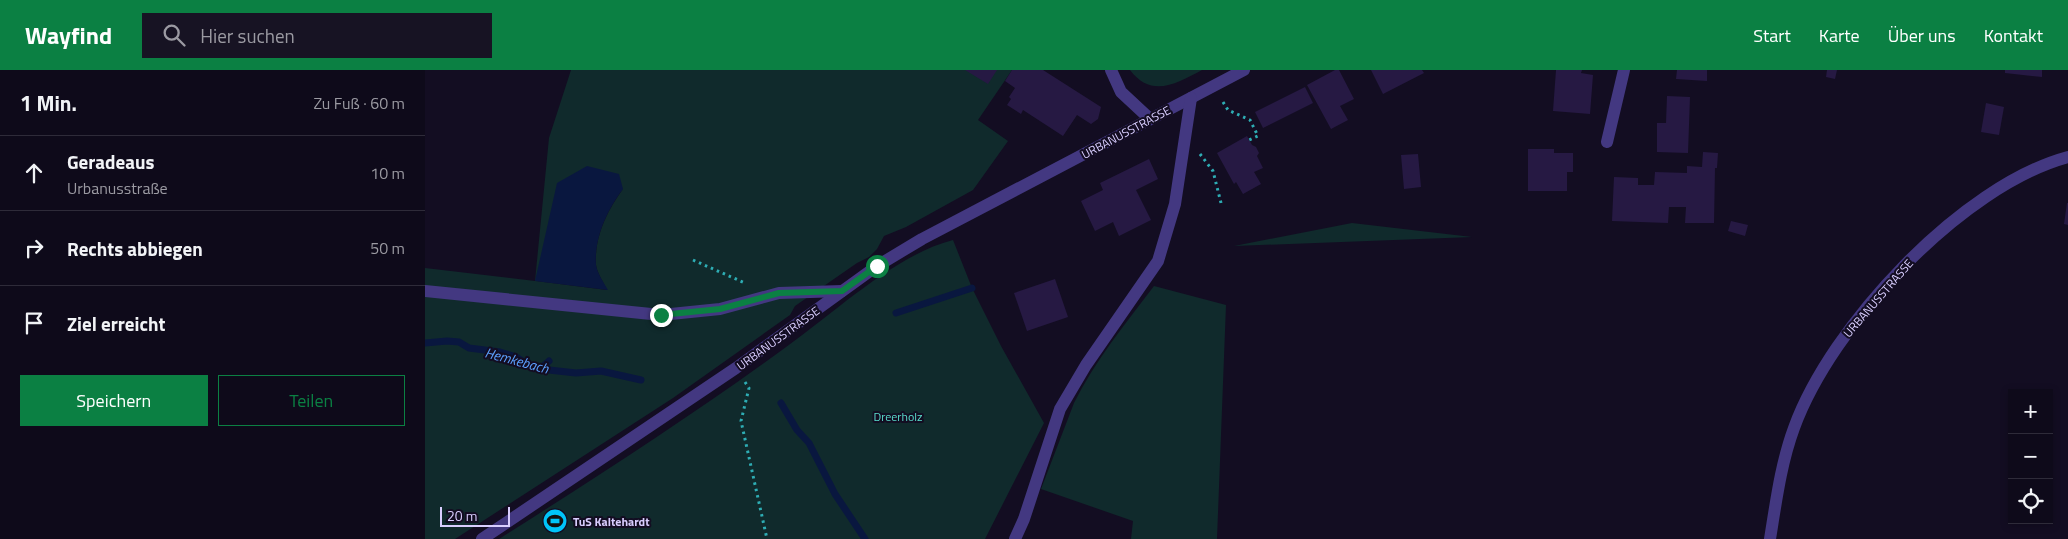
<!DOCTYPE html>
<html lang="de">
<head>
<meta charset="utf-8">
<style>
  :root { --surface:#0e0a1a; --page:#171323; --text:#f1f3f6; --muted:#9b9aa2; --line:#2e2b39; --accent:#0b8043 }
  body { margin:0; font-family:"Titillium Web",sans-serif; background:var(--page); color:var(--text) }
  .controls { position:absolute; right:15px; bottom:15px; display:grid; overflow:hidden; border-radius:0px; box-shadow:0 2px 8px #0003 }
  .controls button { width:45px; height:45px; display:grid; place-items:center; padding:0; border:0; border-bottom:1px solid var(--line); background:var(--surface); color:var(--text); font:25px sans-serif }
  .scale { position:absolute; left:15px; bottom:12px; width:70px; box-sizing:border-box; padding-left:5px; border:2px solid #d9ceff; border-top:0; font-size:14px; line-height:18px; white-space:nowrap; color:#d9ceff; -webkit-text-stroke:4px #130d22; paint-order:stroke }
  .stop { position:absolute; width:15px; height:15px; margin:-11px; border:4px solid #0b8043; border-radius:50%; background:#fff }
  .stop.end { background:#0b8043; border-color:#fff; box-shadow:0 1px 5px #0008 }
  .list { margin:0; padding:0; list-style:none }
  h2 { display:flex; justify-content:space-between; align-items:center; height:65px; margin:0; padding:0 20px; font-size:21px }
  h2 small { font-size:16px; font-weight:400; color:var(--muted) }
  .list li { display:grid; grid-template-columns:32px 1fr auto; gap:15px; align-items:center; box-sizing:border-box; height:75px; padding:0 20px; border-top:1px solid var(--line) }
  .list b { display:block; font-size:19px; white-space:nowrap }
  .list p { margin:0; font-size:16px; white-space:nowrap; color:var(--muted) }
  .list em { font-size:16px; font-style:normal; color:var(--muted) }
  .actions { display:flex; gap:10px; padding:15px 20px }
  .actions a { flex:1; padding:11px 0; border:1px solid var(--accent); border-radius:0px; text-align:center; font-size:18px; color:var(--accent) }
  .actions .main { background:var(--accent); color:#fff }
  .icon { flex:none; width:28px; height:28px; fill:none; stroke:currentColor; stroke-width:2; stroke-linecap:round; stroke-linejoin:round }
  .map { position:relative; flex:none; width:1643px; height:469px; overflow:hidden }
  header { display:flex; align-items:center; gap:30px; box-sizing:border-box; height:70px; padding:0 25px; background:var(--accent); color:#fff }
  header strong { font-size:24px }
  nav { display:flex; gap:28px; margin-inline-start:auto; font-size:18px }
  .search { width:350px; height:45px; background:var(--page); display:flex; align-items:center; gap:12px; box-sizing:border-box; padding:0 18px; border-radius:0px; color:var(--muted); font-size:19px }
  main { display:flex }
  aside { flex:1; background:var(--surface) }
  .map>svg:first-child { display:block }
  .green { fill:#102a2c; fill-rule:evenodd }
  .water { fill:#09173f }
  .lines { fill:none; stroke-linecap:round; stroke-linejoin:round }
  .stream { stroke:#09173f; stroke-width:7 }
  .building { fill:#261943 }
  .path { stroke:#2eadb4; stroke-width:3; stroke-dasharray:2.5 4; stroke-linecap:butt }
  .minor { stroke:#433881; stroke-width:12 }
  .route { stroke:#0b8043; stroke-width:6 }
  .labels { text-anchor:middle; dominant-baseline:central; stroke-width:4; stroke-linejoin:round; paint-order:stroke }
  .street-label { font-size:12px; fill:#d9ceff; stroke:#130d22 }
  .park-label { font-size:12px; fill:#5adfcd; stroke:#130d22 }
  .poi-label { font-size:12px; font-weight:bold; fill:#d9ceff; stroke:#130d22; text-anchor:start }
  .water-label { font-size:14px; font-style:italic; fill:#5ca1ff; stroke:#130d22 }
</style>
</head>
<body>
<header>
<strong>Wayfind</strong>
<div class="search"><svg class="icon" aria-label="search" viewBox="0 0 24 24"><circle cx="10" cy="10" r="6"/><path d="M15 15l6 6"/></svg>Hier suchen</div>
<nav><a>Start</a><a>Karte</a><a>Über uns</a><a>Kontakt</a></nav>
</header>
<main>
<aside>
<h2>1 Min.<small>Zu Fuß · 60 m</small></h2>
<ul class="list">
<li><svg class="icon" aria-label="ahead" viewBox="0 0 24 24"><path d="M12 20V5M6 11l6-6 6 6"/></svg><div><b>Geradeaus</b><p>Urbanusstraße</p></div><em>10 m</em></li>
<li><svg class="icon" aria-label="right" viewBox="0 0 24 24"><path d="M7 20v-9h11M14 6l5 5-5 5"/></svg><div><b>Rechts abbiegen</b></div><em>50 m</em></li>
<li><svg class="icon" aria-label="arrive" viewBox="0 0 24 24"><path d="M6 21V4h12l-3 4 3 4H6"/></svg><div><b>Ziel erreicht</b></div></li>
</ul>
<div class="actions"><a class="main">Speichern</a><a>Teilen</a></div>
</aside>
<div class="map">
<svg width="1643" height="469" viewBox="0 0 1643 469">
  <rect width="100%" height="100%" fill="#130d22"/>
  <g class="green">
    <path d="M146 0H587L553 50 583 71 548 120 481 157 459 166 452 179 444 187 432 193 370 236 365 245 248 328 30 469H0V198L110 211 124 68ZM198 119C182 141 169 167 171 195 172 203 179 213 182 220L111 211Z"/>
    <path d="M705 0H777C752 13 727 29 705 0Z"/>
    <path d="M927 153 1047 167 809 176Z"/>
    <path d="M528 170 547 218 576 276 619 353 560 469H74C170 408 265 347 357 280 407 245 469 185 528 170Z"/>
    <path d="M729 216 801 235 792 469H706L708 451 616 419 649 333C670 291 700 254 729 216Z"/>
  </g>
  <path class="water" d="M162 96 194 104 198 119C182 140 169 168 171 195 172 203 179 213 183 220L110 211 132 113Z"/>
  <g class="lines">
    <g class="stream">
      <path d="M471 243 547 218"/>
      <path d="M0 273 22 271 34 272 44 278 75 282 91 287 103 295 115 299 151 303 176 301 216 310"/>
      <path d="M115 299 124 291"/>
      <path d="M356 333 372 360 384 373 410 424 440 469"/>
    </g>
  </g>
  <g class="building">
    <path d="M540 0H572L563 14Z"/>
    <path d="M587 0H618L676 37 673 49 666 54 652 45 638 66 598 40 596 44 582 35 586 29 584 27 590 18 580 11Z"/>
    <path d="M910 0H914L929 29 915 36 923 50 906 59 882 15Z"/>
    <path d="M946 0H997L999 3 958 24Z"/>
    <path d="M1131 0H1157L1156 3 1168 5 1165 44 1128 41Z"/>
    <path d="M1252 0H1282V11L1251 9Z"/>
    <path d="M1402 0H1412L1410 9 1401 7Z"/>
    <path d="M1580 0H1617V7L1580 3Z"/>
    <path d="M880 17 888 33 838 58 830 42Z"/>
    <path d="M1242 26 1265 27 1263 83 1232 82V53H1241Z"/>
    <path d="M1561 33 1579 37 1574 65 1556 62Z"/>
    <path d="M822 66 827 75 831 77 834 83 832 86 838 98 829 102 836 114 818 124 811 112 809 114 792 83Z"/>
    <path d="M1103 79H1129V83H1148V102H1142V121H1103Z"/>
    <path d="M1278 82 1293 83 1292 98H1290L1289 153H1260L1261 137H1244L1243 153 1187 151 1189 107 1213 108V115H1229L1230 102 1262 103V96L1277 97Z"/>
    <path d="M993 84 996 117 979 119 976 85Z"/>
    <path d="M724 89 733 109 711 120 726 150 694 166 688 152 670 161 656 131 678 120 675 113Z"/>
    <path d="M1642 133H1643V155L1639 154Z"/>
    <path d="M1306 151 1323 155 1320 166 1303 161Z"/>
    <path d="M630 209 643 247 602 261 589 223Z"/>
  </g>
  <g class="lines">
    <g class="path">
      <path d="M798 32 803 40 825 50 833 66 824 70"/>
      <path d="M775 84 788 101 796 133"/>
      <path d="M268 190 320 213"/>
      <path d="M320 312 324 318 316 351 342 469"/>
    </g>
    <g class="minor">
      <path d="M686 0 696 22 725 49"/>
      <path d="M1182 72 1199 0"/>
      <path d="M0 221 236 245 295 239 354 223 417 221"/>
      <path d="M57 469 311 298 452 196 497 169 819 0"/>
      <path d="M590 469 599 449 635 339 661 295 733 191 750 134 766 28"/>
      <path d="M1345 469C1351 432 1356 393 1369 358 1406 256 1536 116 1643 87"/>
    </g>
  </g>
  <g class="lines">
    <path class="route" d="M236 245 295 239 354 223 417 221 452 196"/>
  </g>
  <defs>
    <symbol id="stadium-disc" viewBox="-11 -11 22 22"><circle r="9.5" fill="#00c4f9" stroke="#130d22"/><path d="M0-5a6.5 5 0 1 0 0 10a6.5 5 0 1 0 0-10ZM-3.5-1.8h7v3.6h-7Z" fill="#111"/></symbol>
  </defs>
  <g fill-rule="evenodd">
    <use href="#stadium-disc" x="116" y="437" width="28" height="28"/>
  </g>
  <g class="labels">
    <g class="street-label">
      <text transform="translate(701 62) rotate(-28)">URBANUSSTRASSE</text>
      <text transform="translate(1453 228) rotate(-49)">URBANUSSTRASSE</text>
      <text transform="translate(353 268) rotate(-36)">URBANUSSTRASSE</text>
    </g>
    <g class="park-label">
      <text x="473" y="346">Dreerholz</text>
    </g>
    <g class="poi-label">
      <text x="148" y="451">TuS Kaltehardt</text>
    </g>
    <g class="water-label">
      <text transform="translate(92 290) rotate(15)">Hemkebach</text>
    </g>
  </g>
</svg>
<div class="controls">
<button>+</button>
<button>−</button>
<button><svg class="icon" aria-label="locate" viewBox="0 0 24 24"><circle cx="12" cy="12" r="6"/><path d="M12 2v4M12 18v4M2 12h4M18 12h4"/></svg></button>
</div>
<div class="scale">20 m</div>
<div class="stop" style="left:452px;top:196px"></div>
<div class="stop end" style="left:236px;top:245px"></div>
</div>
</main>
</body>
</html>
